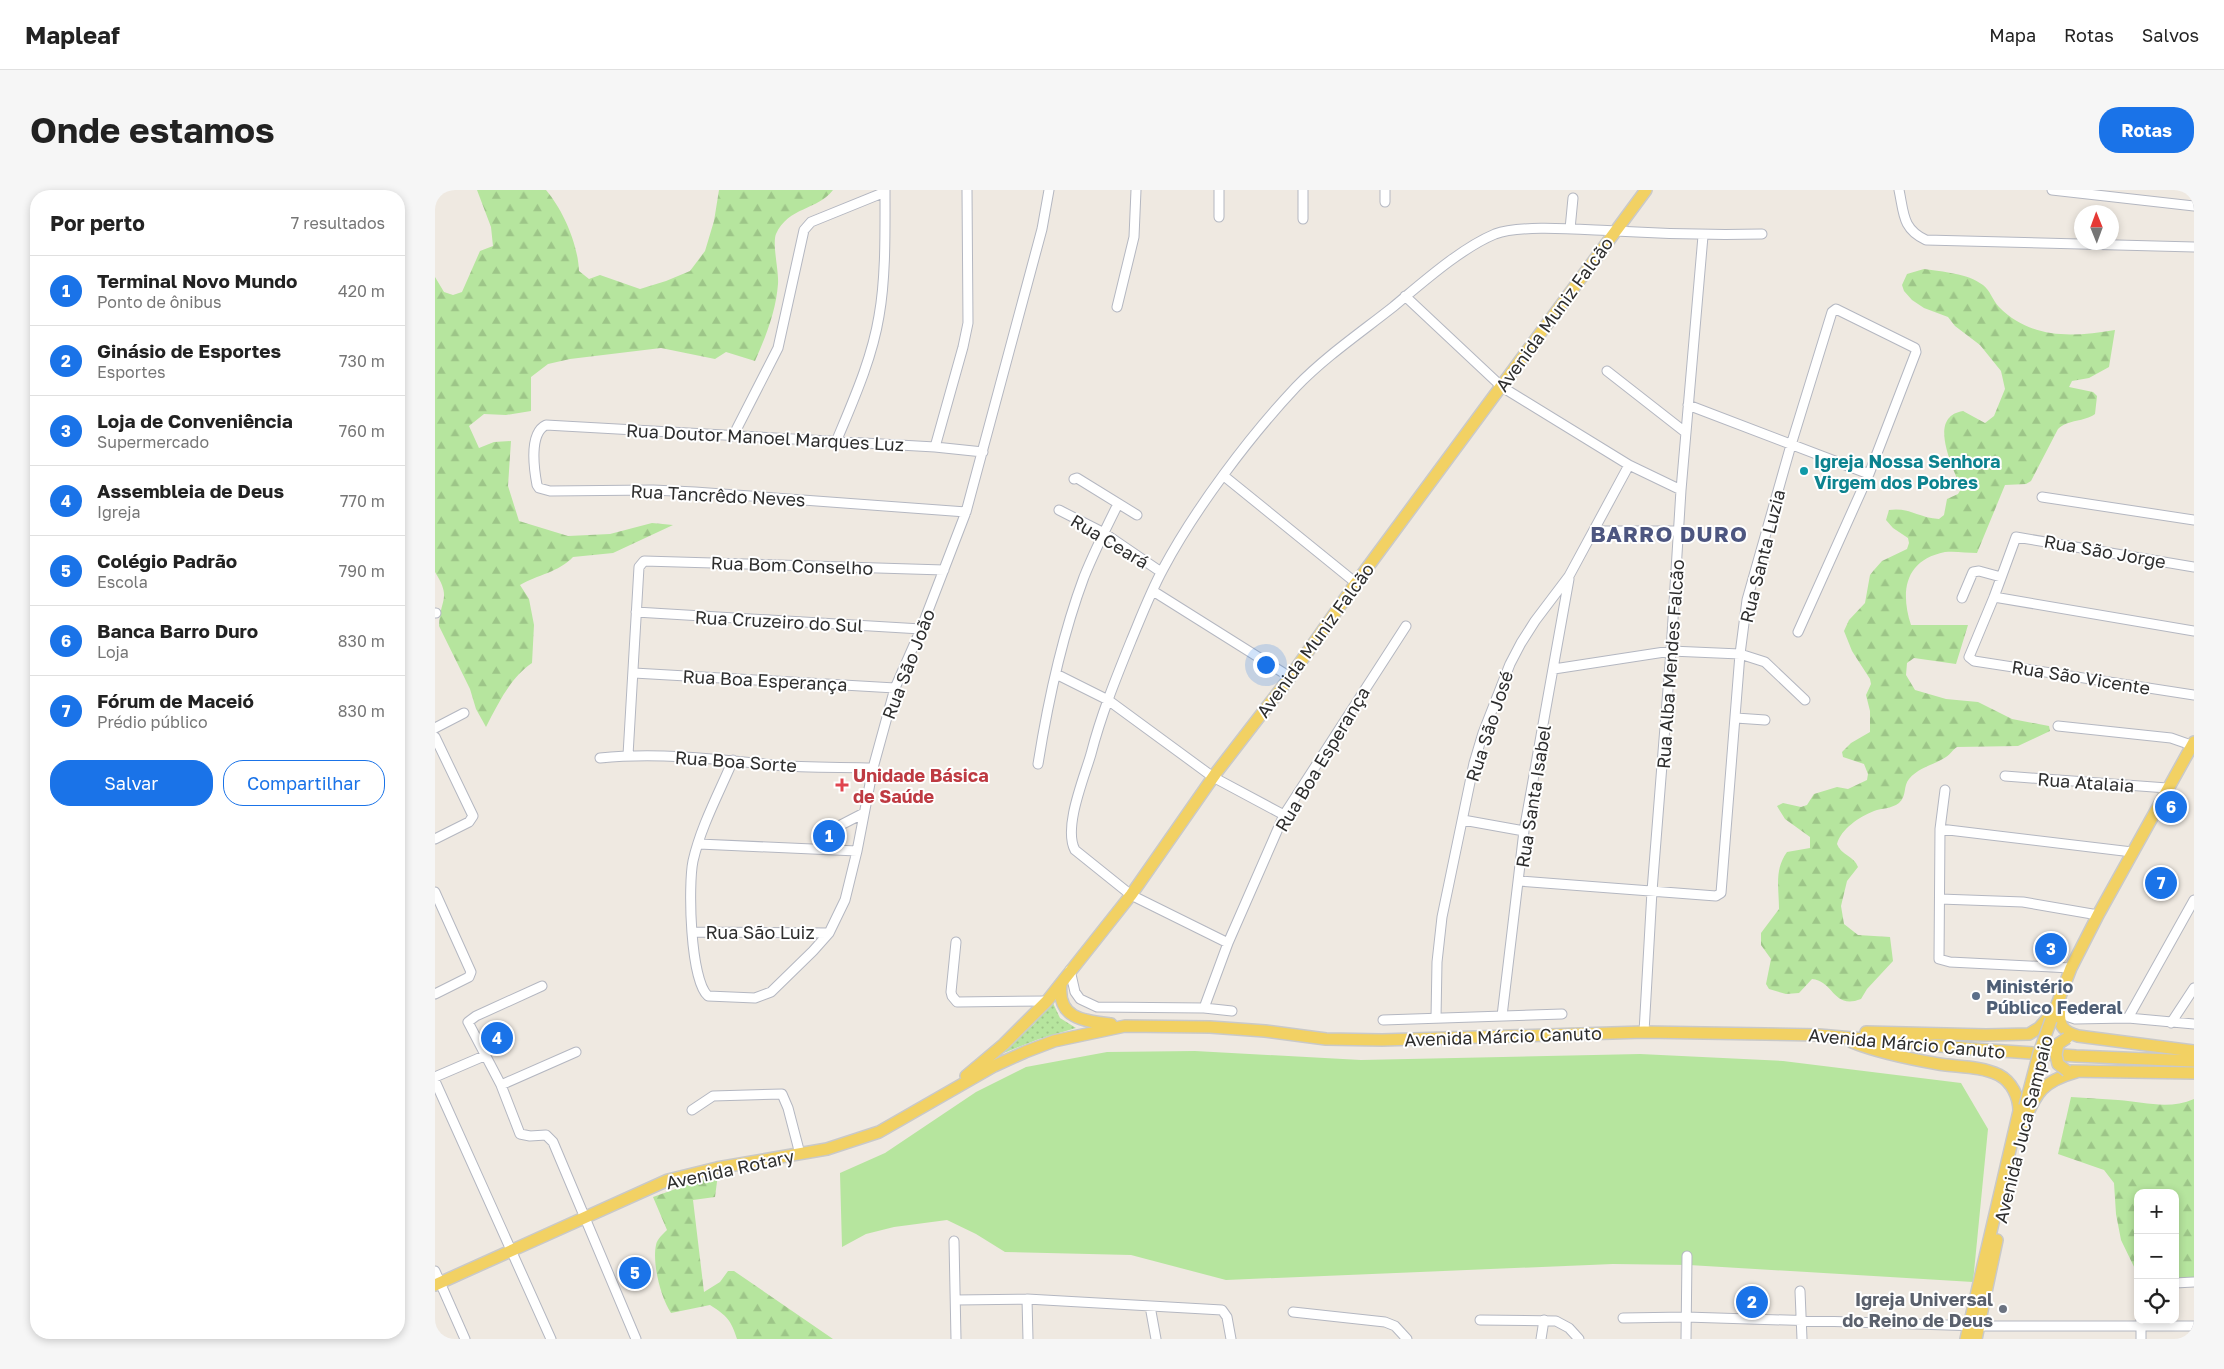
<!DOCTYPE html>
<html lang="pt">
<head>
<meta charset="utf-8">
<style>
  :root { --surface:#fff; --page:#f6f6f6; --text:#222; --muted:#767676; --line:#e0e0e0; --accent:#1a73e8 }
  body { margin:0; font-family:"Golos Text",sans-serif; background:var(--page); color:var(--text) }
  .controls { position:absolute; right:15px; bottom:15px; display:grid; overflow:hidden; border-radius:10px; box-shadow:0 2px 8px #0003 }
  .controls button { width:45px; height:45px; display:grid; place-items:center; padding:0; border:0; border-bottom:1px solid var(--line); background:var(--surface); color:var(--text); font:25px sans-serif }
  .compass { position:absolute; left:1639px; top:15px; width:45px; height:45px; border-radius:50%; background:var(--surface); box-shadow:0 2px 8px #0003; rotate:359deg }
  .you { position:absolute; left:830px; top:474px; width:18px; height:18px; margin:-12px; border:4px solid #fff; border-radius:50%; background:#1a73e8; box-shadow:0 0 0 8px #1a73e833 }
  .badge { display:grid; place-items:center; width:32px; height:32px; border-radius:50%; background:var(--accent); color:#fff; font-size:16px; font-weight:700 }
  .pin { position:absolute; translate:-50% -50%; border:2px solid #fff; box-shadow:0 1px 5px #0006 }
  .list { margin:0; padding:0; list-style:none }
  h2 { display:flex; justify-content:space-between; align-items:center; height:65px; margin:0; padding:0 20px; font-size:21px }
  h2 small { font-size:16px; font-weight:400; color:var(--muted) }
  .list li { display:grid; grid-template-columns:32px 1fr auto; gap:15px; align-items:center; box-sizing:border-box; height:70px; padding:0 20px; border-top:1px solid var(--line) }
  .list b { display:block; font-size:19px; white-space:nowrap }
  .list p { margin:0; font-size:16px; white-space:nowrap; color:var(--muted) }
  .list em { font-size:16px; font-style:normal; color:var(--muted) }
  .actions { display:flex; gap:10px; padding:15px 20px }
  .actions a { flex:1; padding:11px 0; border:1px solid var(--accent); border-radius:20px; text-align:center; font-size:18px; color:var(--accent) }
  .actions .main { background:var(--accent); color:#fff }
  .icon { flex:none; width:28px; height:28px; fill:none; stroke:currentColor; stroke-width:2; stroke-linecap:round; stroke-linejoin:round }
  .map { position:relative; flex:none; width:1759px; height:1149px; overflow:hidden; border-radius:20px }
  header { display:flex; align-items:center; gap:30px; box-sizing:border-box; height:70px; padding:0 25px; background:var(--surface); border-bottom:1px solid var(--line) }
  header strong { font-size:24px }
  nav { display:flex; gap:28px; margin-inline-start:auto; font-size:18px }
  .intro { display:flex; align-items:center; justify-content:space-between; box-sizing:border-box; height:120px; padding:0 30px }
  h1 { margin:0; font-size:35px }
  .button { padding:12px 22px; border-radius:20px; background:var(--accent); color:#fff; font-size:18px; font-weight:700 }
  main { display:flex; gap:30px; padding:0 30px }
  aside { flex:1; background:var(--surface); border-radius:20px; box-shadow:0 2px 8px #0003 }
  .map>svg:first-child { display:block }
  .grass { fill:#b6e59e }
  .forest { fill:url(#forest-firs) }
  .park { fill:url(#park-dots) }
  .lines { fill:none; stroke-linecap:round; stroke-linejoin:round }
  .minor-casing { stroke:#b4b7c1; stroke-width:11 }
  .major-casing { stroke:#c9c9c9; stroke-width:14 }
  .minor { stroke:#fff; stroke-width:9 }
  .major { stroke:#f2d163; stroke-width:11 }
  .major-bridge-casing { stroke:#c9c9c9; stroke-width:14; stroke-linecap:butt }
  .major-bridge { stroke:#f2d163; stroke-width:11 }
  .culture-dot { fill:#0f9aa8; stroke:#fff; stroke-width:2 }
  .health-dot { fill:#e0444e; stroke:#fff; stroke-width:2 }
  .service-dot { fill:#5c6f8a; stroke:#fff; stroke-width:2 }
  .worship-dot { fill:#6b7280; stroke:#fff; stroke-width:2 }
  .labels { text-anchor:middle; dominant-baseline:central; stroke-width:4; stroke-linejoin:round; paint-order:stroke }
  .street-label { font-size:18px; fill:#2e2e2e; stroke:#fff }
  .culture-label { font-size:18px; font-weight:bold; fill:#0d838f; stroke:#fff; text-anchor:start }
  .health-label { font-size:18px; font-weight:bold; fill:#be3a42; stroke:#fff; text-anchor:start }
  .service-label { font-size:18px; font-weight:bold; fill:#4e5e75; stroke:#fff; text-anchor:start }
  .worship-label { font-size:18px; font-weight:bold; fill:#5b616d; stroke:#fff; text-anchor:end }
  .district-label { font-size:22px; font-weight:bold; letter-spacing:1px; fill:#4d5680; stroke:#fff }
</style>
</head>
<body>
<header>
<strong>Mapleaf</strong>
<nav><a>Mapa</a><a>Rotas</a><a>Salvos</a></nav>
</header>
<div class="intro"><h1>Onde estamos</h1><a class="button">Rotas</a></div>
<main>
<aside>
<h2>Por perto<small>7 resultados</small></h2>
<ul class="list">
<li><span class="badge">1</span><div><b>Terminal Novo Mundo</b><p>Ponto de ônibus</p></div><em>420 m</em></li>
<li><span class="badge">2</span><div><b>Ginásio de Esportes</b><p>Esportes</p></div><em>730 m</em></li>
<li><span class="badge">3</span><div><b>Loja de Conveniência</b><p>Supermercado</p></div><em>760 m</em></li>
<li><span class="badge">4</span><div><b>Assembleia de Deus</b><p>Igreja</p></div><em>770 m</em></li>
<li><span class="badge">5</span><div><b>Colégio Padrão</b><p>Escola</p></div><em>790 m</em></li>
<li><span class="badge">6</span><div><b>Banca Barro Duro</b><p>Loja</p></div><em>830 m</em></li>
<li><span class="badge">7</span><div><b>Fórum de Maceió</b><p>Prédio público</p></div><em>830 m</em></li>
</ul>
<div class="actions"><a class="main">Salvar</a><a>Compartilhar</a></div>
</aside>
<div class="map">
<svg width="1759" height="1149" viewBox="0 0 1759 1149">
  <defs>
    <pattern id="forest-firs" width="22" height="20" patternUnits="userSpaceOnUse" patternTransform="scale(1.25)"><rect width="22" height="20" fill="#b6e59e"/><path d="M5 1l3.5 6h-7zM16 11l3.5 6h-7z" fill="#9dc588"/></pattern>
    <pattern id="park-dots" width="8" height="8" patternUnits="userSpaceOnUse" patternTransform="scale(1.25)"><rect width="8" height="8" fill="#b6e59e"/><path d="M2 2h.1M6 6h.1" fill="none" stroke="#9dc588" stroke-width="1.8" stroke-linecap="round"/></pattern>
  </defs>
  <rect width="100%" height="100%" fill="#efe9e1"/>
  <path class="grass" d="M760,861L926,870L1205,864L1348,871L1526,893L1553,939L1538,1092L1254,1075L1178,1074L791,1090L696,1065L570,1062L541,1044L512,1030L459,1037L431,1044L407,1057L405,983L450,963L541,902L591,877L672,862Z"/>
  <path class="forest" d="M42,0H111C128,20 143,54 144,81L154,89L165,85L205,99L231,91L255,81L270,61L279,31L284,0H398C383,20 353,17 341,44C337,54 344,81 343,94C341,121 331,146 320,171L291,162L280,169L226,158L135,169L113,174L96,187V221L71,225L49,224L34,236L44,258L59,252L76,251L73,296L84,331L133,346L175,344L217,333L238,335L178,363L138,367C124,382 102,385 85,395L94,409L99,435L97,473C75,488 63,514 51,537L41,519L35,499L4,436C5,408 17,409 0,382V87L9,102L18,105L27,102L45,61L58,56L56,37Z
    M1489,79C1508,82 1532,83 1548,95C1555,100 1558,111 1564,117C1597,150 1638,147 1680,140L1674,177L1654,188L1637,191L1634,197L1658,202L1662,206L1660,224C1649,232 1634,229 1623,239L1596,291L1591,294L1570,295L1542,363C1532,363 1521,361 1510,362C1470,370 1465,401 1476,435H1533L1521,474L1479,468L1472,473L1471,485L1480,500L1511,509L1543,512L1577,529L1614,536L1615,541L1583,556L1522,557C1517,560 1516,564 1511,567C1499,575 1484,577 1474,589C1468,596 1472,606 1464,613C1456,619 1447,618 1439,621C1424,627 1406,639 1402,654C1406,665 1419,666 1423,677L1412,691L1406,716L1409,734L1423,745L1455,747L1458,771L1432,799L1426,809C1398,820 1399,791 1377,789L1364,803L1351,804L1334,799L1331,794L1336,769L1326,755V743L1344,719C1344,698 1339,680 1352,662L1375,658V647L1350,629L1342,616L1348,613L1366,617L1372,615L1379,604L1402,597L1413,599L1432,590L1433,584L1429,574L1408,567L1407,562L1416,553L1435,542V521L1431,505L1436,494L1435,489L1417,461L1409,441L1414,430L1430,413L1435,385L1439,380L1447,371L1472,359L1474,353L1473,348L1458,338L1451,330L1454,320C1474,317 1484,328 1504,329L1509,325L1512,309L1523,304L1526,299C1519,278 1491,227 1528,221L1550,233L1559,226L1570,199L1566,181L1545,155L1520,136L1513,127L1489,118L1477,110L1469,101L1467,95L1472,84Z
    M1636,907C1652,908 1667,909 1683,910C1709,912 1734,920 1759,909V1092L1740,1091V1003H1703V1085L1686,1050L1681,1024L1679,993L1669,980L1623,964Z
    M283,984L280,1007L258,1010L269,1102L285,1092L293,1081H299L398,1149H302C296,1130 292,1126 275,1115L236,1123C226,1108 217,1074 221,1055C222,1049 228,1044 232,1040L218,1007Z"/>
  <path class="park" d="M617,811L625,828L641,838L604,849L566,864L599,834Z"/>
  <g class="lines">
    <g class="minor-casing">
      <path id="minor" d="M784,0V27
        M868,0V29
        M950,0V12
        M1464,0C1469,23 1467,39 1491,50L1759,57
        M1617,0L1759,16
        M1135,39L1138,8
        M970,106L1067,197L1194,275L1246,300
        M682,117L699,47L701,0
        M1172,181L1250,242
        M1253,215L1434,284
        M298,246L343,158L369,40L376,32L450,2
        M401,252C418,211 437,169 444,126C451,87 450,39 450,0
        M500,257L528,157L533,133L532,0
        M789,286L921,393
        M639,289L642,288L702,325
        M1607,307L1759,330
        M624,320L669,343L726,382
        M531,322L260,302L218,300L115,301L104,298L102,295C99,279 94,243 111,235L500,257L548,262
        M1161,341H1244
        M1759,377L1581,347L1559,407L1534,467L1539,471L1759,505
        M718,401L855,487
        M1559,407L1759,441
        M1527,408L1538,382L1544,381L1566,387
        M201,422L486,439
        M0,423H1
        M1119,479L1236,461L1305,464L1330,472L1370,510
        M199,483L460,498
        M621,484L673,510L778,587L849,625
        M1301,528L1330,530
        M1623,536L1736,548L1759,556
        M0,538L29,523
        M0,547L38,626L34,632L0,649
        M193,565L204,377L209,371L509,380
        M165,568C223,562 281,569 338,575C371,578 405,577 438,578
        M298,570C284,603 266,636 258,671C253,695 255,790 273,806L320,808L336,802L378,761L394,743L410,710L422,661L438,578L460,498L486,439L531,322L607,39L614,0
        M603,574C613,511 627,446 649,387C659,362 671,338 683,314
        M1570,586L1732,598
        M1510,600L1505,639L1504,769L1515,772L1636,778
        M1028,630L1089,641
        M1505,639L1697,662
        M264,654L422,661
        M396,660L400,638L429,623
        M1084,691L1281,706L1286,703L1305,464L1312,410L1356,255L1397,122L1401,119L1480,158L1481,162L1434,284L1363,442
        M0,702L36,782L34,787L0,804
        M1505,709L1588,712L1663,725
        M257,742L394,743
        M521,752L516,802L517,806L522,812L612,811
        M793,753L696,705L640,660C628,638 649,588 656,564C666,525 681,488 696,451C706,427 716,401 728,379C760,319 814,247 861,197C890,167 925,143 958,117C987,93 1026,58 1060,44C1087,34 1150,40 1180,41C1229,44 1278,45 1327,44
        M635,780L640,802L645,809L662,817L769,818L797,821
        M107,796L41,826L33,832L66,895L85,944L95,946L111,945L118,952L201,1149
        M1625,816L1634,827L1640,829L1693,828L1759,834
        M769,818L793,753L849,625L971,436
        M1067,826L1089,641L1134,389
        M1001,828L1002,772L1007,727L1039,573L1048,543L1075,474L1086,453L1100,431L1134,386L1194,275
        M1693,828L1759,710
        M948,830L1127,824
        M1736,833L1759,798
        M1209,842L1217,701L1236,461L1246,300L1268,46
        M0,887L49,866
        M0,891L116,1149
        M66,895L141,862
        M257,920L278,906L347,904L353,918L365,964
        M519,1051L521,1149
        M0,1081L30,1149
        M1740,1093L1759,1092
        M1365,1101L1367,1149
        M592,1109L593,1149
        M521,1110L592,1109L787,1120L792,1127L796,1149
        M715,1116L721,1149
        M858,1122L950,1132L960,1136L972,1149
        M1188,1128L1251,1127L1544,1136H1759
        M1045,1130L1121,1131L1134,1138L1144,1149
        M1106,1149L1109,1130
        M1251,1149L1252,1066
        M1706,1149V1130"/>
    </g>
    <g class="major-casing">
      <path id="major" d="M626,794C622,829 649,831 676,834
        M1625,816C1623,834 1626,841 1643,846L1759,861
        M1616,830L1636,778L1663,725L1759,552
        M1431,842L1551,845L1594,844L1604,838L1618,822
        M1417,852C1444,863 1475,869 1504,874C1523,877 1546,876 1564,885C1577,892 1584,907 1584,921L1531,1149
        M1632,881L1759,883
        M531,886L569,854L612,811L696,705L781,583L855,487L921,393L1211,0
        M1585,940C1601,906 1602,893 1641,882
        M0,1095L233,990L282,978L392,959L444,942L559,876L590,862L619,851L690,836L775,837L830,841L891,849L947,850L1209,842L1384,845L1539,859L1641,866L1759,871
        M1541,1149L1562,1050"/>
    </g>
    <use href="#minor" class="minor"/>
    <use href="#major" class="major"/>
    <g class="major-bridge-casing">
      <path id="major-bridge" d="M1632,881L1623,874L1621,865L1623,854L1632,848
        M1590,916L1604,863L1616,830"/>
    </g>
    <use href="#major-bridge" class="major-bridge"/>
  </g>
  <circle class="culture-dot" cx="1369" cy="281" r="5"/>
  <path class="health-dot" d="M404.5 587.5h5v5h5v5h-5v5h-5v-5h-5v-5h5z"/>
  <circle class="service-dot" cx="1541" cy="806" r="5"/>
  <circle class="worship-dot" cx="1568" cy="1119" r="5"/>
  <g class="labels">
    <g class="street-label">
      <text transform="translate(1119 124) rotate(-54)">Avenida Muniz Falcão</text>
      <text transform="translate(330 247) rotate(3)">Rua Doutor Manoel Marques Luz</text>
      <text transform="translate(283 305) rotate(3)">Rua Tancrêdo Neves</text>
      <text transform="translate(675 351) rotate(31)">Rua Ceará</text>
      <text transform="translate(1670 361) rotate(10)">Rua São Jorge</text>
      <text transform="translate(1327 366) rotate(-76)">Rua Santa Luzia</text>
      <text transform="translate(357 375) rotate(2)">Rua Bom Conselho</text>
      <text transform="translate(344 431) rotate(3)">Rua Cruzeiro do Sul</text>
      <text transform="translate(880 450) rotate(-54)">Avenida Muniz Falcão</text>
      <text transform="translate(473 474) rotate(-69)">Rua São João</text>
      <text transform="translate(1235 474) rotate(-86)">Rua Alba Mendes Falcão</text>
      <text transform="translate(1646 487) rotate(9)">Rua São Vicente</text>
      <text transform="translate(330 490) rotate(3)">Rua Boa Esperança</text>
      <text transform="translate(1054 536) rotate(-72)">Rua São José</text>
      <text transform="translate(887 569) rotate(-59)">Rua Boa Esperança</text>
      <text transform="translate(301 571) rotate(4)">Rua Boa Sorte</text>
      <text transform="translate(1651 592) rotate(4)">Rua Atalaia</text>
      <text transform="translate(1098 606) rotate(-81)">Rua Santa Isabel</text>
      <text x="325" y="742">Rua São Luiz</text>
      <text transform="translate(1068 846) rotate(-2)">Avenida Márcio Canuto</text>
      <text transform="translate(1472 853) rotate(5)">Avenida Márcio Canuto</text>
      <text transform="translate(1588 939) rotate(-76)">Avenida Juca Sampaio</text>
      <text transform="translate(295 979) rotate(-12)">Avenida Rotary</text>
    </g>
    <g class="culture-label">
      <text x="1379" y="271">Igreja Nossa Senhora<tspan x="1379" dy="21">Virgem dos Pobres</tspan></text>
    </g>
    <g class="health-label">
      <text x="418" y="585">Unidade Básica<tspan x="418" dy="21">de Saúde</tspan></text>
    </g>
    <g class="service-label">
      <text x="1551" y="796">Ministério<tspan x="1551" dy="21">Público Federal</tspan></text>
    </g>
    <g class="worship-label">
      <text x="1558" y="1109">Igreja Universal<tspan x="1558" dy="21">do Reino de Deus</tspan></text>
    </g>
    <g class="district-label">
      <text x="1234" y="343">BARRO DURO</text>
    </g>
  </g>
</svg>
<div class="controls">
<button>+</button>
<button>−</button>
<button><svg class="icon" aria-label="locate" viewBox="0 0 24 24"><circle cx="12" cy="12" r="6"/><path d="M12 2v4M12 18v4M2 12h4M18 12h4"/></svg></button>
</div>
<svg class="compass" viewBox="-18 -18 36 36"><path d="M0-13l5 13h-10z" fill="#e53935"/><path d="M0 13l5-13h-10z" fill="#767676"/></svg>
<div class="you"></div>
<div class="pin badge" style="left:394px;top:646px">1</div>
<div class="pin badge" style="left:1317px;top:1112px">2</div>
<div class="pin badge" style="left:1616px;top:759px">3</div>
<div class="pin badge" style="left:62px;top:848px">4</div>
<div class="pin badge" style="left:200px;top:1083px">5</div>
<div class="pin badge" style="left:1736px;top:617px">6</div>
<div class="pin badge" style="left:1726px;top:693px">7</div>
</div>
</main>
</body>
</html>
